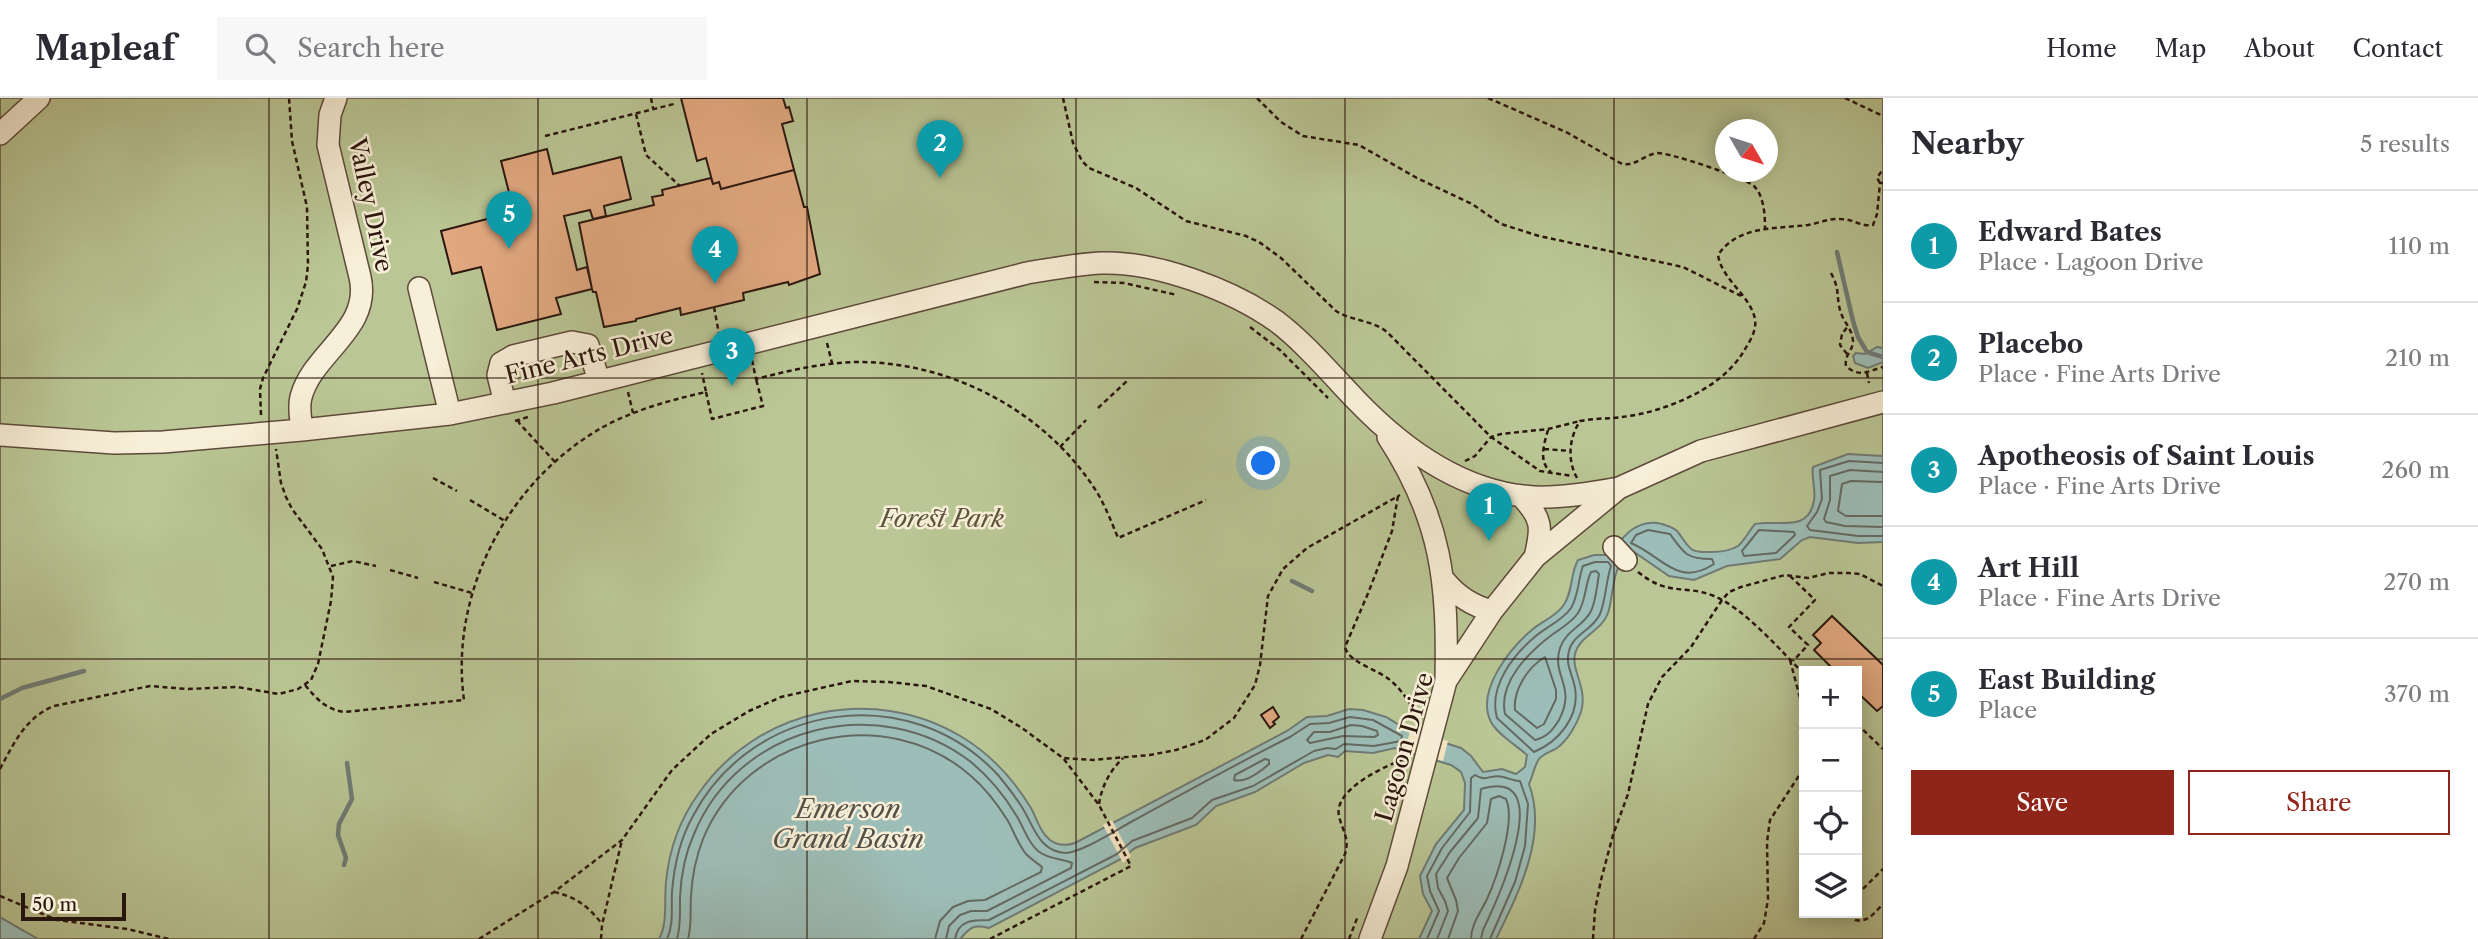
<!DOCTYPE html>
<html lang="en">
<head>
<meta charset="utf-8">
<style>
  :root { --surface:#fff; --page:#f7f7f7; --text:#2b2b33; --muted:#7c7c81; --line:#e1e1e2; --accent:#8f2418 }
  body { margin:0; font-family:"Libre Caslon Text",serif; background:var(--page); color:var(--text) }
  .controls { position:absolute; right:21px; bottom:21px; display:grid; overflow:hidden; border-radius:0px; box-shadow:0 4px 18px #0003 }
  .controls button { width:63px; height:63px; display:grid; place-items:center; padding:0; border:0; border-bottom:2px solid var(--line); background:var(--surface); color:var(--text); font:35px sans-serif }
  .compass { position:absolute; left:1715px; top:21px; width:63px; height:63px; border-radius:50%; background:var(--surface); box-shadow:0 4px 18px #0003; rotate:129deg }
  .scale { position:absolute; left:21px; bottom:18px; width:105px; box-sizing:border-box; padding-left:7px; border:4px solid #2b160d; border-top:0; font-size:19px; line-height:24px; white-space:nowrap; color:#2b160d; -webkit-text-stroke:5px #f8efd8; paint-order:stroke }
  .you { position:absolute; left:1264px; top:366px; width:24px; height:24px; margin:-18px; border:5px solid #fff; border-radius:50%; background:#1a73e8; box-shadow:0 0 0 10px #1a73e833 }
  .badge { display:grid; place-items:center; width:46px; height:46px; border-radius:50%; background:var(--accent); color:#fff; font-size:23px; font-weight:700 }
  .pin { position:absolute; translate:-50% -58px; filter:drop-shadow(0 2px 4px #0008) }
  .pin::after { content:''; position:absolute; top:37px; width:24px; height:21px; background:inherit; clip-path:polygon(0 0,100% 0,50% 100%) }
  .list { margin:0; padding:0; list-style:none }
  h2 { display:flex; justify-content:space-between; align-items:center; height:91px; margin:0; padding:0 28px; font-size:30px }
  h2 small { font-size:23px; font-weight:400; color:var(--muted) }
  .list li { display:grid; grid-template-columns:46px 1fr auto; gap:21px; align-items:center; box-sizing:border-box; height:112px; padding:0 28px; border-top:2px solid var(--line) }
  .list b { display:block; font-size:26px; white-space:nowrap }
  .list p { margin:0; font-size:23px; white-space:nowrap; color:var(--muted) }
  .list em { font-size:23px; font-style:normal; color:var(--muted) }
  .actions { display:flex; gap:14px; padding:21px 28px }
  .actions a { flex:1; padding:16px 0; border:2px solid var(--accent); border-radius:0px; text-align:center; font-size:24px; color:var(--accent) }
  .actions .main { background:var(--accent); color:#fff }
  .icon { flex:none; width:38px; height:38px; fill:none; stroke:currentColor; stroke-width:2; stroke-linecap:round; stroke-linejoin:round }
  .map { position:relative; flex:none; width:1883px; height:841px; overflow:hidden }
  header { display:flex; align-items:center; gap:42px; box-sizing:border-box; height:98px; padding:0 35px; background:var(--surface); border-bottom:2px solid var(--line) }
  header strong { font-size:33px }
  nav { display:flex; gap:38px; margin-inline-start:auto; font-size:24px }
  .search { width:490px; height:63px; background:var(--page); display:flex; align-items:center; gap:18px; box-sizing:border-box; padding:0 24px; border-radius:0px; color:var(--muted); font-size:26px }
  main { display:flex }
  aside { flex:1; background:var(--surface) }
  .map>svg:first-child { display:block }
  .green { fill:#bac695; stroke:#726e51; stroke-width:2; fill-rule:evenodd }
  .water { fill:#9dbeb8; stroke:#6f7b74; stroke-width:2 }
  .pier { fill:#f5e6c3 }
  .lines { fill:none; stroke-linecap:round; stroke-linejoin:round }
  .shore { stroke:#646a62; stroke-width:2 }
  .stream { stroke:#6f7b74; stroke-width:4.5 }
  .building { fill:#e2a981; stroke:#2b160d; stroke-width:2 }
  .minor-casing { stroke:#5e4a3a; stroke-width:24 }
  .path { stroke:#2b160d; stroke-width:2.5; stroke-dasharray:5 3.5; stroke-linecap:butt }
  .minor { stroke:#f8efd8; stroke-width:21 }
  .grid { fill:none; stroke:#2b160d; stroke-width:2; stroke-opacity:0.55 }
  .labels { text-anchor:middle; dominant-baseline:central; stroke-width:5; stroke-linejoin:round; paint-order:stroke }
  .street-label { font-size:24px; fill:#2b160d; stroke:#f8efd8 }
  .park-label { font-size:24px; font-style:italic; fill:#5d543d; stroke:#f8efd8 }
  .water-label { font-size:26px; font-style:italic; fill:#535149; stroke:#f8efd8 }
</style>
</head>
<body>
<header>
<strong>Mapleaf</strong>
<div class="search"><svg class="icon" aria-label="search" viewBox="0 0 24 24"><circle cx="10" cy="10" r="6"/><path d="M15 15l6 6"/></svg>Search here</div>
<nav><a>Home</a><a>Map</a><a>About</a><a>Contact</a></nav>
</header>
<main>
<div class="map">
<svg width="1883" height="841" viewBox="0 0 1883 841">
  <rect width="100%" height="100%" fill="#f5e6c3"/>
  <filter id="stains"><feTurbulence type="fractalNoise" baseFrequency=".00286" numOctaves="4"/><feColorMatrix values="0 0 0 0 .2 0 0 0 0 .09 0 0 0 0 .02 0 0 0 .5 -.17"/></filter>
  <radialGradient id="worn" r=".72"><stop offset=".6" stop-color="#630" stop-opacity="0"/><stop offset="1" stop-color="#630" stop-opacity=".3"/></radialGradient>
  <path class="green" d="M0,0H1883V841H0ZM1726,32H1768V74H1726ZM1804,573H1857V815H1804Z"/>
  <path class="water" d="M1877,249L1883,250V264L1868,270L1855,265L1853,258L1856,255L1865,256Z
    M1848,356L1883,358V444L1858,445L1810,439L1802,442L1780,461L1727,468L1694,482L1669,478L1634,454C1610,465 1615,493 1608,515C1602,533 1579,538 1575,556C1571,573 1588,590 1581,614C1577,626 1568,642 1557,650C1551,654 1544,655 1539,661C1534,668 1533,678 1529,686C1548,737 1519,794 1496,841H1419L1432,813L1423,796L1420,778L1436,746L1464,712L1465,685L1461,674L1451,667L1395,650L1373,655L1345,653L1338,659L1328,657L1304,665L1255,694L1216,708L1196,727L1135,750L1121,761L989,830C972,826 970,830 960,841H659C668,825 664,802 666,784C669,752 680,721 699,695C757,611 873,585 962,639C990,656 1014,682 1031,710C1037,721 1040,734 1050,742C1058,748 1066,748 1075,745L1287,633L1307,619L1327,618L1349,611L1363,612L1386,619L1411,634L1461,650L1471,658L1483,674L1502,671L1516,676L1525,669L1527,657C1516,647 1498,637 1491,624C1475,593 1511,549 1533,531C1543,523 1556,518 1563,508C1573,495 1570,476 1578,462L1594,457H1608C1622,440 1637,419 1662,426C1667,428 1673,429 1677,433C1690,449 1687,455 1711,454C1720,454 1730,453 1738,448C1745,442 1749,433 1755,426C1777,421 1809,436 1814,402C1816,391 1811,379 1813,369Z
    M0,819L38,841H0Z"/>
  <path class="pier" d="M1410,633L1448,643L1443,663L1405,653Z
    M1112,722L1131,758L1123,765L1103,727Z"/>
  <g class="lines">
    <path class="shore" d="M1883,365L1849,363L1820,372L1822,401L1817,414L1807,428L1810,432L1858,438H1883
      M1883,374L1850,372L1830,378V402L1824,421L1826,424L1845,428L1883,429
      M1883,384L1851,383L1842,386L1838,413L1846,418H1883
      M1648,432L1670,436C1684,456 1687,461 1712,461L1714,466C1677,490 1662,458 1631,445L1636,437Z
      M1759,432L1794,434L1795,437L1776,455L1744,458L1742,453Z
      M1595,464H1608L1611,468C1606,483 1606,501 1600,516C1593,532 1573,536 1569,553C1565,567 1573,577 1575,590C1580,619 1558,644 1534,654L1497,620C1488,588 1514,556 1537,537C1548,528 1563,522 1571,510C1579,497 1578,481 1583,468Z
      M1591,474L1596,473L1599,476C1597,487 1596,503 1591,513C1584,528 1566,532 1560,550C1551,578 1577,588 1559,622C1552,633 1547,639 1535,642L1505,616C1498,584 1529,554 1553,536C1562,530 1572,524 1578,515C1586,503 1585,486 1591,474Z
      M1545,559L1556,592V601L1544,626L1537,630L1515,612C1513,592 1528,569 1545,559Z
      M1351,627L1362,628L1377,633L1378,637L1374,639L1343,638L1310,645L1307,642L1314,634H1330Z
      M1265,661L1269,662V666C1260,674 1246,685 1234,682L1235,677Z
      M667,841C674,826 671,810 672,794C674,768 680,741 693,718C753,604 910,582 998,677C1007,688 1016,699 1023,711C1034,729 1039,753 1065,755C1081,755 1116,732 1131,724C1184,695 1236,666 1290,639L1310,626L1329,625L1350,619L1373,622L1402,638L1401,643L1374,648L1344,646L1336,651L1327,650L1314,653L1253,688L1212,702L1192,720L1132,743L1117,756L989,822C973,822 958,822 955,841
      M677,841C681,827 680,813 680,799C681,777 685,756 694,736C739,627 879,593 971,664C989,679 1004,697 1016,717C1024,729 1027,744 1038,753C1049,762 1062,760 1072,765L1071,770L987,813H971L960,817L949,828L946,841
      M688,841C692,827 690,813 691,798C692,779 696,759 703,741C746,636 886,603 971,678C985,690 998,707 1008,723C1014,734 1018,746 1026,756C1031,761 1037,765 1042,769L1041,774L985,802L968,803L953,809L940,823L935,841
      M1427,841L1439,813L1430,793L1427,778L1442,750L1470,714L1471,680L1475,677C1487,685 1491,675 1503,679C1509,680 1513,683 1520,683L1528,706L1525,748L1515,784L1490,841
      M1437,841L1448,813L1445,803L1438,790L1436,776L1450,754L1478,720L1481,691C1560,667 1496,805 1483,832L1481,841
      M1448,841L1458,813L1456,802L1447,780L1459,760L1487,725L1491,701L1499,698L1506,701C1516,723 1497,779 1487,801C1481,814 1471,826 1471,841"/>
    <path class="stream" d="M1837,154L1853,223L1858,239L1867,254L1883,259
      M1292,483L1312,493
      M0,601L22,590L84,573
      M344,767L346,760L338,737L339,726L352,701L347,665"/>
  </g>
  <path class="building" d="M681,0H783L786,10L789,9L793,23L782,26L794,72L721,91L719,84L713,86L706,60L697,63Z
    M547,51L553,76L621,59L631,101L604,108L606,118L593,121L590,112L564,118L577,172L587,169L592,191L556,200L561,216L497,232L481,169L452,176L441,133L514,114L501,63Z
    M794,72L804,109H807L820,176L789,187L788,184L743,195L744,202L681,217L680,210L636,221V223L604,229L596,194H593L592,191L579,125L654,107L652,99L663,97L662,92L711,80L713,86L719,84L721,91Z
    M1832,518L1883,567V608L1877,613L1857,594V573H1835L1814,552L1821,545L1813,537Z
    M1273,609L1279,619L1273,624L1275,626L1270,630L1261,617Z"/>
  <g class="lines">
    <g class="minor-casing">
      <path id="minor" d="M0,36L39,0
        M419,190L450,316
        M505,305L498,277L501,265L513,258L572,244L588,247L599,283
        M302,332C301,322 298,310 301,299C313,254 372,231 360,179L328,47L330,17L336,0
        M0,337L114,345L163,344L302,332L450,316L553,295L1027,175C1052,171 1077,166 1101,165C1156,163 1232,192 1276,223C1302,242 1333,278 1356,302C1403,351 1463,395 1534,399C1562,400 1591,395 1619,390
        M1388,339C1442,422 1448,485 1446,582
        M1521,398C1543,421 1542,430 1535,459
        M1614,449L1626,462
        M1445,483C1458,499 1473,508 1492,513
        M1370,841L1397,768L1446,583L1492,513L1535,459L1619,390L1701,353L1883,304"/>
    </g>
    <path class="path" d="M651,0L653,10
      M1063,0L1073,45L1082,63L1089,70L1136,90L1186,123L1246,138L1259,144L1281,160L1336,213C1352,223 1372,222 1387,234L1491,339L1540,373L1573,378
      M1257,0L1281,24L1303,38L1359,47L1417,80L1472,106L1501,126L1539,138L1683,169L1741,198
      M1488,0L1568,35L1622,66C1636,68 1644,57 1657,55C1668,54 1746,80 1754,88C1764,98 1765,117 1765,130
      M1845,0L1883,18
      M636,16L646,57L680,88
      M545,38L674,6
      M1880,85L1877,80L1883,71
      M1831,175C1840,192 1836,196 1840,212C1843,224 1852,230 1853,243C1853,253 1844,257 1846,268C1858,280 1869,273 1883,269
      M1094,184L1124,185L1177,197
      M714,209L719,236
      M1250,229L1280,252L1328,300
      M827,245L832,265
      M1847,256L1840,247L1842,236L1848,228
      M752,262L756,281C791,272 825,264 861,264C955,265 1049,316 1098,396C1106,410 1112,425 1118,440L1206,402
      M1867,275L1869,285
      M628,294L633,315
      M706,294L712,321L763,308L756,281
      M1098,310L1127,283
      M261,317L260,291L263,280L297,211L306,184L308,167L307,109L292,43L289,0
      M519,322V325L555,364
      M515,323L528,319
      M1548,332C1544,346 1538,364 1551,374
      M1060,349L1086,322
      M1544,351L1571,353
      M1465,363L1475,358L1491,339L1501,336L1548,331L1580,323
      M433,380L457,393
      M1577,380C1567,362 1569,340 1580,323C1594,320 1608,321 1622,319C1664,314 1719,292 1742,256C1748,246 1757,234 1755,221C1750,197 1722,182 1718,157C1738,127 1776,131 1808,127C1819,125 1830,120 1841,121C1853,121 1861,129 1873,127L1877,116L1880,85H1883
      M1398,398L1392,433L1369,493L1345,549C1349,565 1377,571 1390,582C1402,592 1410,605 1418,619
      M470,402L505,423
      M331,468L353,463L376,468
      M390,472L418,480
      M1638,474C1669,499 1684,486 1714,498C1744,510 1781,553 1804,576
      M1790,478L1815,502L1789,529L1808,547L1793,563
      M434,484L472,495
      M1790,562L1804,615
      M305,587C317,601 325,611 344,614L464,602C449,493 510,380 605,328C637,311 671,302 706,294L702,275
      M1857,626L1883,651
      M0,671C14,645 25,620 54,608L150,588L187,591L237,589L279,596L298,591L311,582L318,566L331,503L333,479L322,451L292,411L286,399L281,385L276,351
      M1099,706C1102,687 1110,673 1123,660
      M554,794C576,799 588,808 602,826
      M1857,797L1883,771
      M0,798L57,822L127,831L169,841
      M1850,815L1855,822C1868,825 1875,814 1883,806
      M479,841L554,794L622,742L672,672L711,636L749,613L781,599L852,583L889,584L926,588L991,611L1022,630L1063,660L1093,662L1150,657L1176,652L1205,642L1234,620L1255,587L1260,567L1268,498L1283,471L1307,450L1400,397
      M601,841L602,827L622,742
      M990,841L1131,768L1099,707L1063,660
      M1301,841L1345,756C1350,740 1342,732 1339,718C1333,691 1387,667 1407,660
      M1349,841L1358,818
      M1593,841L1595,812L1601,782L1613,737L1628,696L1648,606L1662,579L1691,549L1722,502L1729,494L1741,489L1785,477L1808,480L1829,475H1849L1860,476L1883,488
      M1754,841L1764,825L1768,801L1767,744L1770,722L1804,670"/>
    <use href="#minor" class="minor"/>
  </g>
  <path class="grid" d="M269,0V841M538,0V841M807,0V841M1076,0V841M1345,0V841M1614,0V841M0,280H1883M0,561H1883"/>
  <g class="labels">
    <g class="street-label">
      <text transform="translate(371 107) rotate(78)">Valley Drive</text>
      <text transform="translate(589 257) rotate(-14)">Fine Arts Drive</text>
      <text transform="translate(1404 649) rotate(-74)">Lagoon Drive</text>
    </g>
    <g class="park-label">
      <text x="942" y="420">Forest Park</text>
    </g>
    <g class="water-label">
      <text x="848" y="711">Emerson<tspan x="848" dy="30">Grand Basin</tspan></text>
    </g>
  </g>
  <rect width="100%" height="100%" filter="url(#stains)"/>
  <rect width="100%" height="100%" fill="url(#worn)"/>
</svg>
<div class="controls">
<button>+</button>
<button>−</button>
<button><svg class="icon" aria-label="locate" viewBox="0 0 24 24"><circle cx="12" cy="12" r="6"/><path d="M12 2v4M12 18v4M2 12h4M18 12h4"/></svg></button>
<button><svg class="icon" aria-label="layers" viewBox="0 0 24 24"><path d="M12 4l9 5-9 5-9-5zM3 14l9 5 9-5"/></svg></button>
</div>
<svg class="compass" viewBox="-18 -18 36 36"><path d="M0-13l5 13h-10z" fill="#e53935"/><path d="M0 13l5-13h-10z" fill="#7c7c81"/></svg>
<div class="scale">50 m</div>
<div class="you"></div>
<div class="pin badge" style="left:1489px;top:443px;background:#0f9aa8">1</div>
<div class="pin badge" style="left:940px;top:80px;background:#0f9aa8">2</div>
<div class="pin badge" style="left:732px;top:288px;background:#0f9aa8">3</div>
<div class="pin badge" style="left:715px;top:186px;background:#0f9aa8">4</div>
<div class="pin badge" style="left:509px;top:151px;background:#0f9aa8">5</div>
</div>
<aside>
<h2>Nearby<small>5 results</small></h2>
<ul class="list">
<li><span class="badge" style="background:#0f9aa8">1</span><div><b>Edward Bates</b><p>Place · Lagoon Drive</p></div><em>110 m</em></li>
<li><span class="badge" style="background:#0f9aa8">2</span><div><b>Placebo</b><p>Place · Fine Arts Drive</p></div><em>210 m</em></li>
<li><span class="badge" style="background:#0f9aa8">3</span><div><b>Apotheosis of Saint Louis</b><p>Place · Fine Arts Drive</p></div><em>260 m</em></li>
<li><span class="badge" style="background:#0f9aa8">4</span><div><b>Art Hill</b><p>Place · Fine Arts Drive</p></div><em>270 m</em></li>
<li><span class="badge" style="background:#0f9aa8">5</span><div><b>East Building</b><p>Place</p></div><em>370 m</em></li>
</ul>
<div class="actions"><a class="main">Save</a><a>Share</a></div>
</aside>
</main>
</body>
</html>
